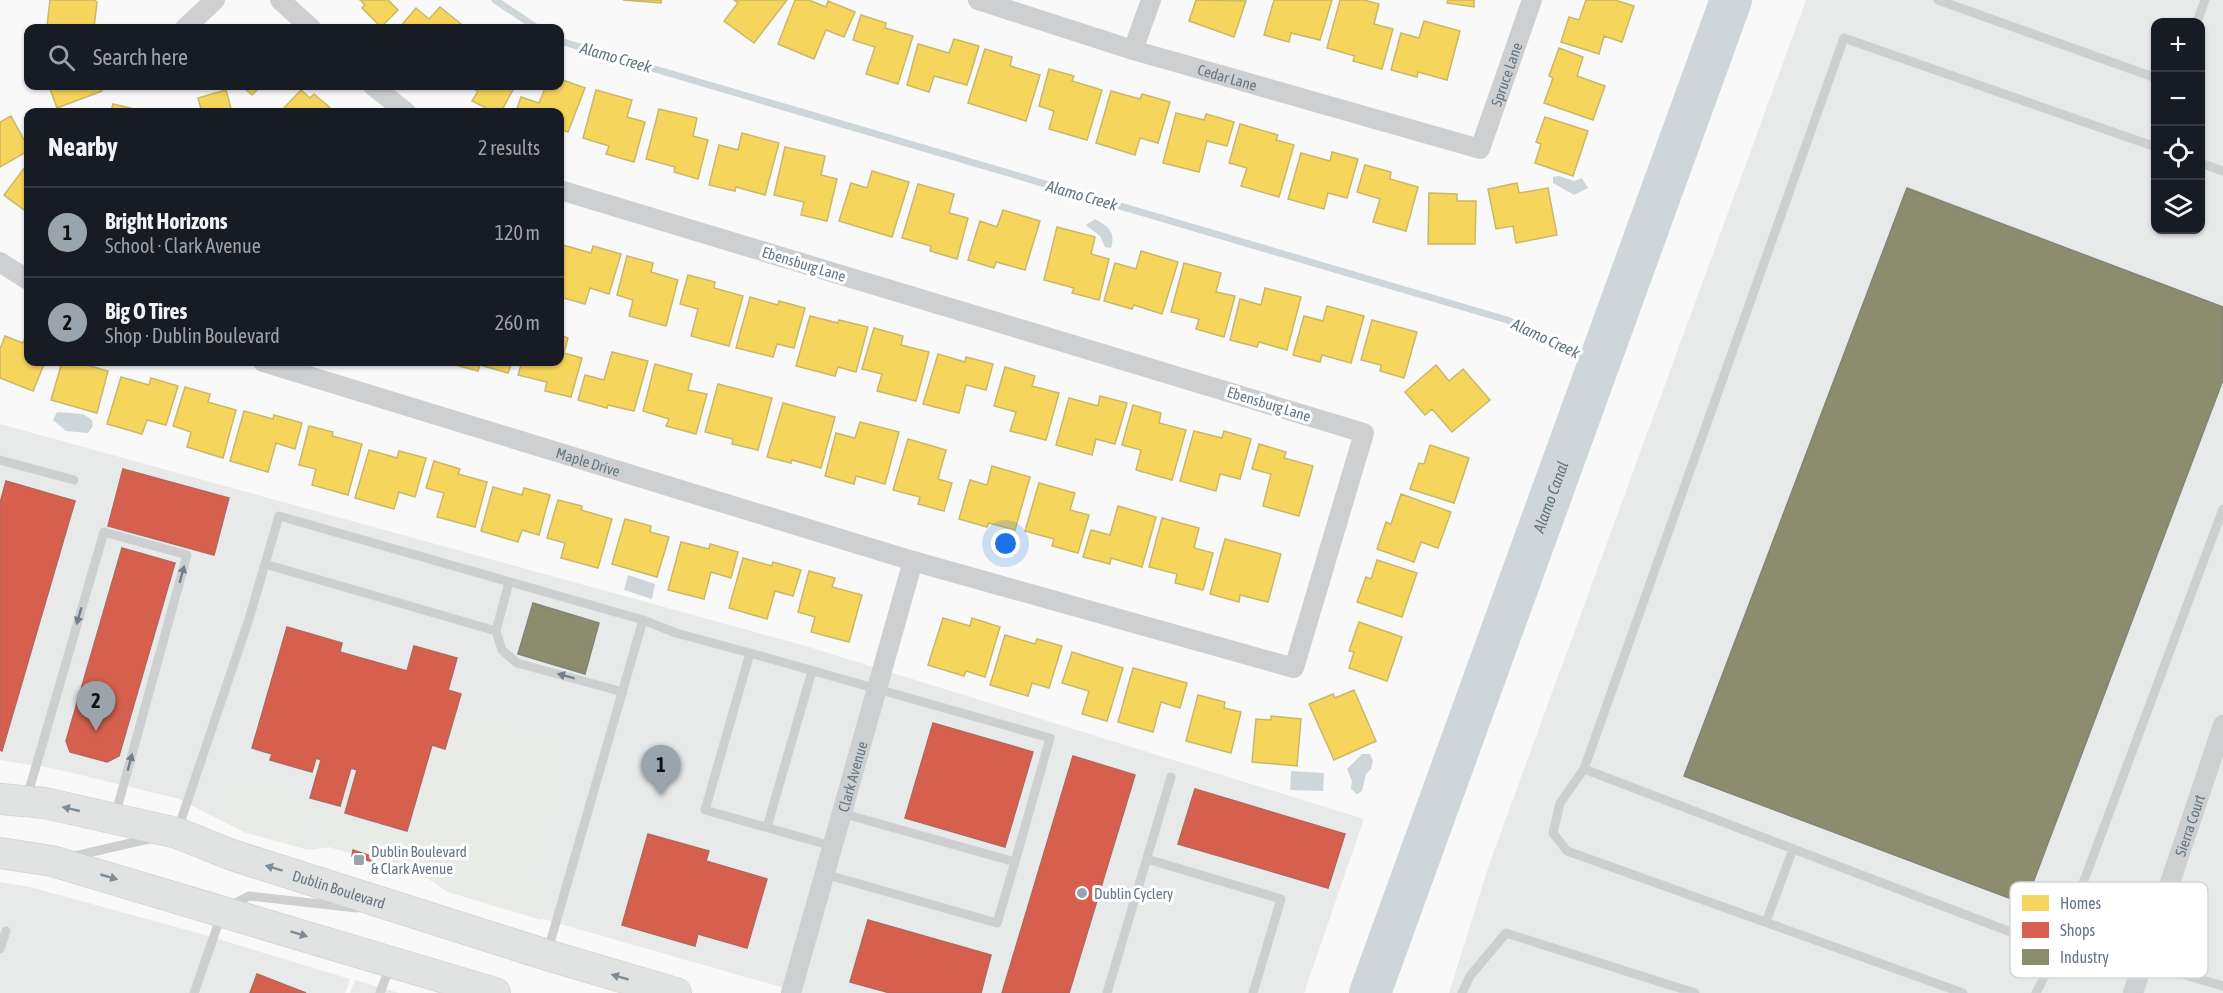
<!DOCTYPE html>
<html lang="en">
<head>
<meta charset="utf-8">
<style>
  :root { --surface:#171b24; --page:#242831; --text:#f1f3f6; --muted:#9ea1a6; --line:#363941; --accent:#99a4ac }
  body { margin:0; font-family:"Asap Condensed",sans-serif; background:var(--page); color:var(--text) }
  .controls { position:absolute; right:18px; top:18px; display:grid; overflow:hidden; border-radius:12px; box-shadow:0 2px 4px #0004 }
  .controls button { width:54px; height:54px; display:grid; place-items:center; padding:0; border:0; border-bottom:2px solid var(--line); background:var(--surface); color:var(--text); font:30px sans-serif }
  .you { position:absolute; left:1006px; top:544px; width:21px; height:21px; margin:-15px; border:4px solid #fff; border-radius:50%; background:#1a73e8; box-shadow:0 0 0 9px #1a73e833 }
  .badge { display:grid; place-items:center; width:39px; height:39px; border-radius:50%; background:var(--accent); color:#111; font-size:20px; font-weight:700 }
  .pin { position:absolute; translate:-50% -50px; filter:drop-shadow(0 2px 3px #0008) }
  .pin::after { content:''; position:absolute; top:32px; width:21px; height:18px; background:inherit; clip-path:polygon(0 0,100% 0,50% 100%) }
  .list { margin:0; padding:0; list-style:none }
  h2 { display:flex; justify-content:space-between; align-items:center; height:78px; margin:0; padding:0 24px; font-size:26px }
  h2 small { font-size:20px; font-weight:400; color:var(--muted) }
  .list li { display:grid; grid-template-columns:39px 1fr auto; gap:18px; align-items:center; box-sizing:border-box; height:90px; padding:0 24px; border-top:2px solid var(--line) }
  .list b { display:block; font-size:22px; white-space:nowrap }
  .list p { margin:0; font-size:20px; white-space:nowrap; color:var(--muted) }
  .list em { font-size:20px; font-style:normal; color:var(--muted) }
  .icon { flex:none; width:33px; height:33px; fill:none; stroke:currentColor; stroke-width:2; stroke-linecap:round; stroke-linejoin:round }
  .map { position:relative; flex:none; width:2223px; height:993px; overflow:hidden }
  .search { position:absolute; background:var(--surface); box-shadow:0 2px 4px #0004; left:24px; top:24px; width:540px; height:66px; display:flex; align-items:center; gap:15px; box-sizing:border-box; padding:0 21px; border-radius:12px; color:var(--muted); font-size:22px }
  .panel { position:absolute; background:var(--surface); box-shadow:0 2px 4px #0004; left:24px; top:108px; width:540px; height:258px; border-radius:12px }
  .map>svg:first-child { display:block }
  .built { fill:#e8e9e9; fill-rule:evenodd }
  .green { fill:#e8ebe6 }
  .water { fill:#ced6d9 }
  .homes { fill:#f6d55c; stroke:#cab868; stroke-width:1.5 }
  .shops { fill:#d6604d; stroke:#b4675d; stroke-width:1.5 }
  .industry { fill:#8c8c6e; stroke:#808574; stroke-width:1.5 }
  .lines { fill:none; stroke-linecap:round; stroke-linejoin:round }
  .stream { stroke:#ced6d9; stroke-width:7 }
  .river { stroke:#ced6d9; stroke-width:42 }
  .primary-casing { stroke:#d5d6d7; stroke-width:32 }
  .service { stroke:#cecfd0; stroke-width:9 }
  .minor { stroke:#cecfd0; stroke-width:20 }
  .primary { stroke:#e1e2e2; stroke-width:30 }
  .oneway { fill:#707f8b }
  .oneway2 { fill:#7e8c96 }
  .poi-dot { fill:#99a4ac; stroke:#fff; stroke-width:2 }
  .labels { text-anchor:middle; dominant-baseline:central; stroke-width:6; stroke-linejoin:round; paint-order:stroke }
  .street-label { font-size:15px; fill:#657683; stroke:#fff }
  .poi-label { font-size:15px; fill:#657683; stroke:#fff; text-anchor:start }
  .water-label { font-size:16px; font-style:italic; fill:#60757c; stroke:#fff }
  .key { fill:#fff; stroke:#d1d6da; stroke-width:1.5 }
  .key-label { font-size:16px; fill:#657683 }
</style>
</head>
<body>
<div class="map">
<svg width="2223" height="993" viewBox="0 0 2223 993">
  <rect width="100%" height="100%" fill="#f9f9f9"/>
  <path class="built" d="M1806,0H2223V993H1449L1490,862ZM2156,22H2200V230H2156Z
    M0,424L809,647L1364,819L1304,993H802L448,892L418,872L329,847L308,850L244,832L179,799L56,769L0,760Z
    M0,882L30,887L198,933L350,979L345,993H0Z
    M355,980L399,993H350Z"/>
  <path class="green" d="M456,711L569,747L531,882L550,888L541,920L448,892L418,872L329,847L318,848L321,839L333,841L335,833L329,831L330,825L324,824L326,815L414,838L407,831L432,745Z
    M232,777L311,801L298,847L244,832L220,819Z"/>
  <path class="water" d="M1559,176L1574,181L1582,178L1588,188L1574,195L1553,183V177Z
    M1095,219C1108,226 1116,232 1111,248L1105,247L1100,236L1086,225Z
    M57,412L83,414L92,420L93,426L88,433L66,431L53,420Z
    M628,575L655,584L652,599L624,590Z
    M1362,754H1370L1373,761L1371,769L1366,774L1362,791L1357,794L1351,789L1352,781L1347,769Z
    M1291,771L1324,773L1323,791L1290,790Z"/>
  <path class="homes" d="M50,0H94L97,2L94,28L47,26Z
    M360,0H388L398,10L381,27L362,8L365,5Z
    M623,0H661V3Z
    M734,0H787L754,43L724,21L738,3Z
    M795,0H809L826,7L828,1L855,12L844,37L826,30L814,59L778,44Z
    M1196,0L1246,1L1234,37L1189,21Z
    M1274,0H1332L1320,40L1291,33L1289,42L1264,35Z
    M1340,0H1364L1379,4L1374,24L1393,29L1382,69L1353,61L1355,56L1327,48Z
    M1448,0H1474V7L1447,3Z
    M1586,0H1615L1634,6L1622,42L1604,36L1599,54L1561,42L1569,17L1579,20Z
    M440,7L466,28H399L416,8L429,19Z
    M861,15L886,23L885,28L913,36L898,84L866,74L875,47L853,40Z
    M1424,21L1460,31L1447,80L1418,72L1417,77L1391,70L1401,33L1419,38Z
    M954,39L979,46L967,85L934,76L929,92L907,85L918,44L949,53Z
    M1559,48L1583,57L1577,76L1605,86L1593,120L1544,103L1553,78L1549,76Z
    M985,49L1012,57L1010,66L1040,75L1026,121L968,103Z
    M1049,69L1074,76L1072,81L1102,90L1087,140L1049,129L1054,111L1039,106Z
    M560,79L585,88L568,132L560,129V112H516L521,97L539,103L546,86H560Z
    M49,86H100L102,91L57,108Z
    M242,86H261L252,95Z
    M468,86H515L501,112H494L472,101L478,91Z
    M226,90L232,112H188L201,109L198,98Z
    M301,90L310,98L314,94L335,112H280Z
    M596,90L632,100L627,117L645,122L634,162L606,154L609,146L583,138Z
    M1111,91L1140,99L1142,94L1170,102L1158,143L1140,138L1135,155L1096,143Z
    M113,104L139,110V112H111Z
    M659,109L697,118L693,136L708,140L698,179L674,172L675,167L646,159Z
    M1176,113L1204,120L1206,114L1234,122L1227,146L1207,141L1199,172L1163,163Z
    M11,116L28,147V151L0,167V122Z
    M1545,117L1588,131L1573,176L1535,163L1541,144L1536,142Z
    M1240,124L1278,135L1276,140L1294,145L1279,197L1241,186L1247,168L1229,163Z
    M742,133L779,143L765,195L736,187L735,191L709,185L719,145L738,150Z
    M785,147L825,156L821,175L837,179L827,221L801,215L804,202L774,195Z
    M1332,152L1358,159L1347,198L1328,193L1324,209L1288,199L1301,153L1330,161Z
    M28,163V213L4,195Z
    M1365,165L1391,172L1390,179L1418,187L1406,231L1373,222L1380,199L1357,192Z
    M872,171L909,182L892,237L839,221L851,183L867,188Z
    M1517,183L1519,193L1548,188L1557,235L1516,243L1513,226L1496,229L1488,189Z
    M918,184L954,194L949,213L968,218L957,259L930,251L931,246L902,238Z
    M1429,193L1457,194V201H1476L1475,244H1428Z
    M1003,210L1040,221L1025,270L996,262L994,268L968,260L980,221L997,227Z
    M1057,227L1095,237L1091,254L1109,259L1099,300L1072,293L1074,288L1044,280Z
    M563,245L591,253L593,246L621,254L609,294L590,288L585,304L560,297V256Z
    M1141,251L1178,262L1162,314L1134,305L1132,309L1104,301L1115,263L1136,269Z
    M627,256L653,263L651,272L678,280L666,326L629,316L633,300L617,295Z
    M1184,263L1221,273L1216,292L1235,296L1224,337L1196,329L1199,319L1171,312Z
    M688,275L715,282L714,288L743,296L729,346L691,336L698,309L680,304Z
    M1265,288L1301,297L1287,350L1259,342L1257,347L1230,340L1240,299L1261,305Z
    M750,297L778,305L779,301L805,308L794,348L777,344L773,357L736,348Z
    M1327,306L1364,316L1351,363L1322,355L1320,362L1293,355L1304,316L1323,321Z
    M810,316L838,323L839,320L868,327L856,372L838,367L835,376L796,366Z
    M1372,320L1417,332L1404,378L1380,371L1381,365L1361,360Z
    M874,328L903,336L901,345L929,352L916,401L877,391L882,374L862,369Z
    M560,335L568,338L564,353L582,358L571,397L545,391L547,382L518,375L522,362H560Z
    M5,336L23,343L25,338L28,339V362H45L33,391L0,378V349Z
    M612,352L648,361L634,411L608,405L607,408L578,400L585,375L604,380Z
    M938,354L965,362L966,357L993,364L986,390L966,385L959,413L923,404Z
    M62,362H91L90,366L108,371L97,413L51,400Z
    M453,362H512L508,373L480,365L478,371L452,364Z
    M655,364L692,374L688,390L707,394L696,434L666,426L669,419L643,411Z
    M1436,365L1449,381L1463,369L1490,400L1452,432L1432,409L1425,415L1405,392Z
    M1005,367L1035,376L1032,386L1059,393L1046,440L1010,431L1016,412L994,406Z
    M121,377L149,385L151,378L178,386L166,425L147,420L142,434L107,424Z
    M718,384L772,398L758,450L732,444L733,439L705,432Z
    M185,387L210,394L208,402L236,410L223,458L187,447L191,432L173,426Z
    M1100,396L1127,403L1115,444L1096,439L1092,455L1056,445L1069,398L1098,406Z
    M783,403L835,417L821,468L792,460L791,463L767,457Z
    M1133,405L1161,413L1159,423L1186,430L1172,480L1136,470L1141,450L1122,445Z
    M244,411L273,419L274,415L302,423L295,449L276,443L268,472L230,461Z
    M860,422L899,432L885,484L856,476L854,484L825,476L836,433L855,438Z
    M309,426L333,432L332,436L362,444L348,495L312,485L316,469L299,465Z
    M1194,431L1222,438L1224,431L1251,439L1240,479L1220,474L1216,491L1180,481Z
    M908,439L946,450L938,479L952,483L944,511L918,504L920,497L893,490Z
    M1259,444L1286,452L1284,458L1313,466L1299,516L1263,506L1271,474L1252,469Z
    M1430,445L1469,458L1454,503L1410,489L1419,463L1424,464Z
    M369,450L397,458L399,451L426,458L415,497L399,492L394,509L355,498Z
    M434,461L460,469L458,474L487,482L475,527L437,517L444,493L426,488Z
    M992,466L1030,477L1015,530L989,523L987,527L959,519L970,480L987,485Z
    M1039,483L1075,493L1070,510L1089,515L1078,553L1052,546L1054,539L1025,531Z
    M493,487L522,495L524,488L550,495L539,535L522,530L518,542L481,531Z
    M1401,494L1451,512L1438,548L1421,542L1414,562L1377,549L1386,522L1391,524Z
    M558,500L582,506L581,510L612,519L598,568L561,558L565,543L547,538Z
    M1118,506L1156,517L1142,567L1111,558L1110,564L1083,557L1091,530L1110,535Z
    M1162,518L1199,528L1194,548L1213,553L1203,590L1175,583L1177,574L1149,567Z
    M625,519L651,526L650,532L669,537L657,577L612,564Z
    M1225,539L1281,554L1268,602L1240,595L1239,602L1210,594Z
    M681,542L709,549L710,544L738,552L731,578L711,572L704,599L668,590Z
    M743,558L772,566L773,562L801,570L793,596L775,591L767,619L729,608Z
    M1377,560L1417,573L1402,617L1357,602L1366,577L1371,579Z
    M809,571L835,578L832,587L862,595L849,642L811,632L815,617L798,612Z
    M943,618L970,626L972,618L1000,627L985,677L966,671L964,676L928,665Z
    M1359,622L1402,637L1387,681L1349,668L1354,652L1349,651Z
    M1005,635L1035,644L1037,639L1062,646L1049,688L1032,683L1028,696L990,685Z
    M1072,652L1123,668L1107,721L1082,714L1089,691L1062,683Z
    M1133,668L1187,683L1180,708L1161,702L1153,732L1118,722Z
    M1354,690L1376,741L1334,760L1309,704L1333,694L1335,698Z
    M1198,695L1225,702L1224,708L1241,712L1231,753L1186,741Z
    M1271,716L1301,719L1297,766L1252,762L1256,719L1271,720Z"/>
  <path class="shops" d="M123,469L229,498L214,555L108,526Z
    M6,481L75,501L2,751L0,750V503Z
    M122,548L175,563L119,756L107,762L70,752L66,741Z
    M287,627L342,643L340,652L407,671L414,646L457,658L448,690L461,694L445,749L432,745L407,831L345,813L357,770L351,768L340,806L310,798L321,760L316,758L312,772L270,760L272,754L252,748Z
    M933,723L1033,752L1005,847L905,818Z
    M1073,756L1135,775L1069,993H1002Z
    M1195,789L1345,834L1328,888L1178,844Z
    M648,834L709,851L706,861L767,879L747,948L698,934L695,946L622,925Z
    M353,850L374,857L373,862L352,856Z
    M868,920L991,955L981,993H890L850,982Z
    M257,974L306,993H250Z"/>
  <path class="industry" d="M1907,188L2223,307V380L2025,904L1684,776Z
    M533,603L599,623L585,674L518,654Z"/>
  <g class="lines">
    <path class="stream" d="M495,0L537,28
      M560,41L1507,320L1599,363"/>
    <path class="river" id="s1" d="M1370,993L1731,0"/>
    <g class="primary-casing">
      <g id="primary">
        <path id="s6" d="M0,799L45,803L177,833L232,855L547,955L676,993"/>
        <path d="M0,853L52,861L495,993"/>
      </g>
    </g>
    <path class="service" d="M1938,0L2156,78
      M2197,22L2205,0
      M2156,147L1844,38L1584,769L2058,950L2223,509
      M2200,163L2223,171
      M0,460L74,480
      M265,564L496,631L509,582
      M643,620L676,633L750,653
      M496,631L502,650L517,663L623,692
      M1584,769L1560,803L1553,833L1567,851L1963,993
      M27,797L104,532L187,555L115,816
      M767,827L812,671
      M178,829L249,619L279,516L643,620L548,950
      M832,846L705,810L750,653L1050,738L1015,862
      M70,857L153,838
      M1147,859L1281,899L1253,993
      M824,874L997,923L1015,862L841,813
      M230,906L249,896L356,908
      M1766,922L1793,849
      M0,949L6,931
      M2143,963L2223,986
      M194,993L221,916
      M380,993L390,966
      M1107,993L1171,777
      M1462,993L1470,976L1506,933L1695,993
      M2036,993L2058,950"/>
    <g class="minor">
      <path d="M280,0L311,28"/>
      <path id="s2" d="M978,0L1133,50L1480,149L1532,0"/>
      <path d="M185,28L215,0"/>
      <path d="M1133,50L1151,0"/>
      <path d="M373,86L406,112"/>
      <path d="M0,262L28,280"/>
      <path id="s3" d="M263,362L913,561L1294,668L1364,433L560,190"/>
      <path id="s4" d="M791,993L913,561"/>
      <path id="s5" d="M2133,993L2223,725"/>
    </g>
    <use href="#primary" class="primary"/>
  </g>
  <defs><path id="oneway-solid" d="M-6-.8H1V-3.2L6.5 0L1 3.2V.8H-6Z" transform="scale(1.5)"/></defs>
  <g class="oneway">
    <use href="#oneway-solid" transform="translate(182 574) rotate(-75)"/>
    <use href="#oneway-solid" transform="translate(79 616) rotate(106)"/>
    <use href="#oneway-solid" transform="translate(566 676) rotate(-165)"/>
    <use href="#oneway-solid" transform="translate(130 762) rotate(-75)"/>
  </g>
  <g class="oneway2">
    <use href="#oneway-solid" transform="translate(71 809) rotate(-167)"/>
    <use href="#oneway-solid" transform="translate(274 868) rotate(-163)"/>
    <use href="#oneway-solid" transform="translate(109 877) rotate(16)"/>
    <use href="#oneway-solid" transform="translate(299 934) rotate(17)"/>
    <use href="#oneway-solid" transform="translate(620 977) rotate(-164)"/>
  </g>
  <g class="poi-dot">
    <rect x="353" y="854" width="12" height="12" rx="3"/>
    <circle cx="1082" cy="893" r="6"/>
  </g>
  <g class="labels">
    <g class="street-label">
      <text stroke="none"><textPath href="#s2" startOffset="603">Spruce Lane</textPath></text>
      <text stroke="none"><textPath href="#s2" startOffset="261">Cedar Lane</textPath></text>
      <text transform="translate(804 264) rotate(17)">Ebensburg Lane</text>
      <text transform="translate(1269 404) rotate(17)">Ebensburg Lane</text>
      <text stroke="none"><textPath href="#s3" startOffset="340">Maple Drive</textPath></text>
      <text stroke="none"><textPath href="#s4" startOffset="225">Clark Avenue</textPath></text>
      <text stroke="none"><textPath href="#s5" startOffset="177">Sierra Court</textPath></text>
      <text stroke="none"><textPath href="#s6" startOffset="352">Dublin Boulevard</textPath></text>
    </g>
    <g class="poi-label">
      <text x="371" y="851">Dublin Boulevard<tspan x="371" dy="17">&amp; Clark Avenue</tspan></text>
      <text x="1094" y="893">Dublin Cyclery</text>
    </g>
    <g class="water-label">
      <text transform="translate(616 57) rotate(16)">Alamo Creek</text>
      <text transform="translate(1082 195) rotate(16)">Alamo Creek</text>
      <text transform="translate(1546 338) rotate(25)">Alamo Creek</text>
      <text stroke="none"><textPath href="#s1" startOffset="528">Alamo Canal</textPath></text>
    </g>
  </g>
  <rect x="2010" y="882" width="198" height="96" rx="9" class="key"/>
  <rect x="2022" y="895" width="27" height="16" fill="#f6d55c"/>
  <rect x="2022" y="922" width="27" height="16" fill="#d6604d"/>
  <rect x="2022" y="949" width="27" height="16" fill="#8c8c6e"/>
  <g class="key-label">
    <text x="2060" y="909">Homes</text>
    <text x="2060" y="936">Shops</text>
    <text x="2060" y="963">Industry</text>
  </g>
</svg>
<div class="controls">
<button>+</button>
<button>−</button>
<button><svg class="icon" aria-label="locate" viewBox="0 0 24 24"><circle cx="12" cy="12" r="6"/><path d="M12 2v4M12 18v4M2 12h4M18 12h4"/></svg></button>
<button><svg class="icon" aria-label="layers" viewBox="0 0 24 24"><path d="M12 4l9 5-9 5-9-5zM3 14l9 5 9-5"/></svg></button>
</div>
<div class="you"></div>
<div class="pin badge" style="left:661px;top:795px">1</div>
<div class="pin badge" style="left:96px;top:731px">2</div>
<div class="search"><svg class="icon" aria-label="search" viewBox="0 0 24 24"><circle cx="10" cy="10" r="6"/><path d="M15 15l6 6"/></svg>Search here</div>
<section class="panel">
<h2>Nearby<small>2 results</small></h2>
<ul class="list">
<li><span class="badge">1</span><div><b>Bright Horizons</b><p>School · Clark Avenue</p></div><em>120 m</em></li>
<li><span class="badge">2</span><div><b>Big O Tires</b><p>Shop · Dublin Boulevard</p></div><em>260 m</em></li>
</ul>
</section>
</div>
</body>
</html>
